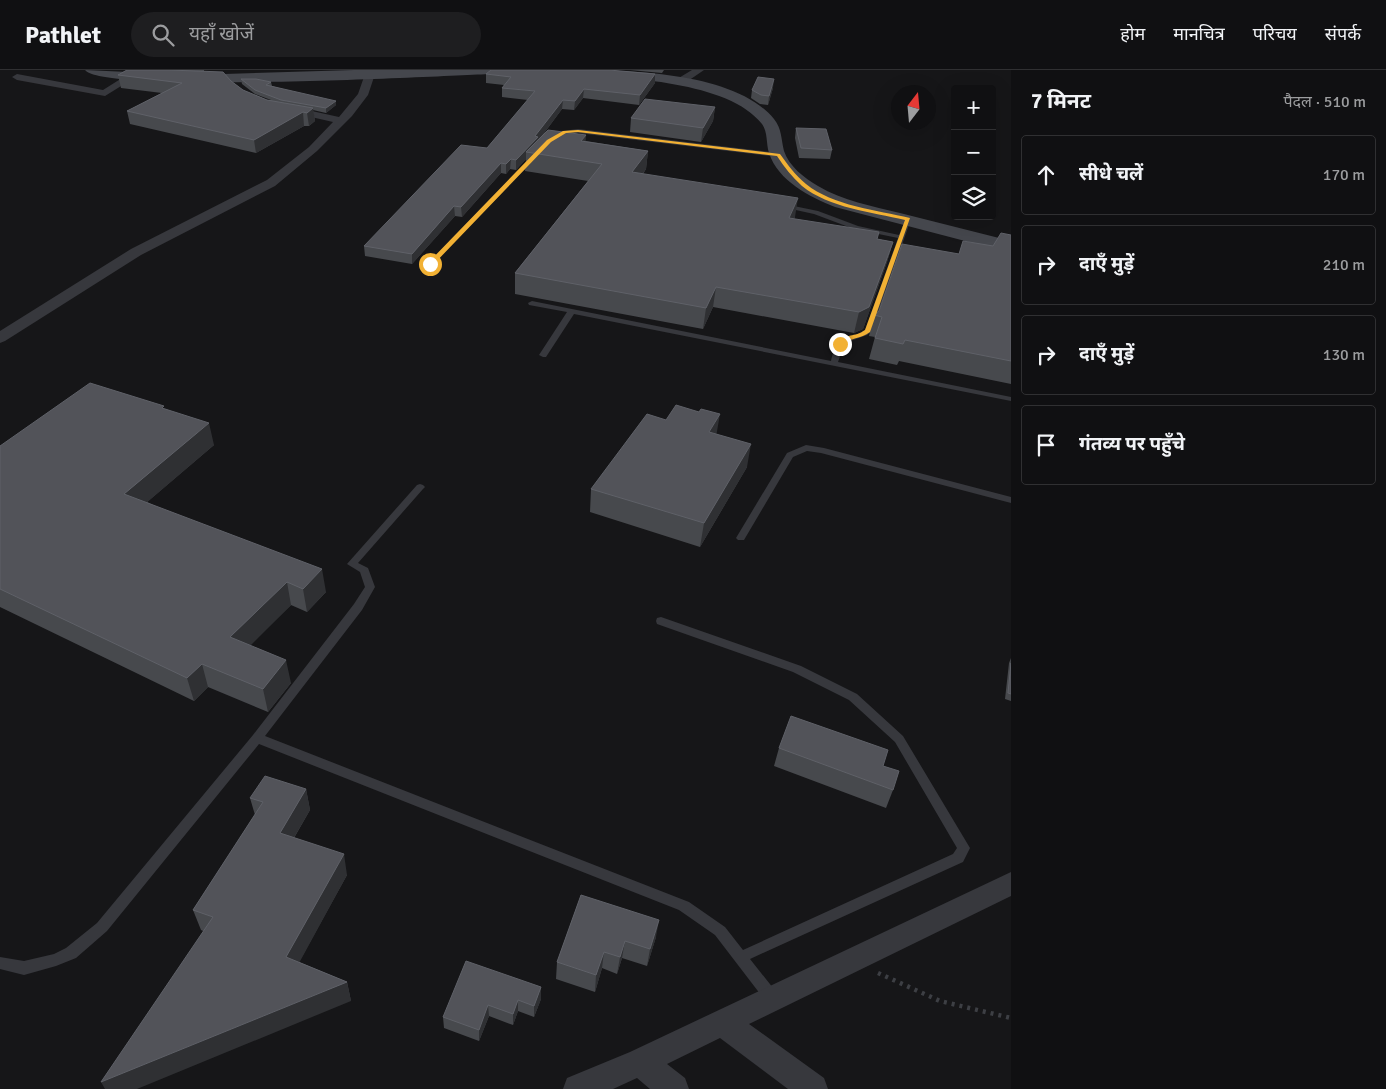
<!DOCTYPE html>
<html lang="hi">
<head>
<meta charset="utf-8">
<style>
  :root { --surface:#101012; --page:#1e1e20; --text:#f1f3f6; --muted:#9c9d9f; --line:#303032 }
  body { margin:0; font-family:Signika,"Noto Sans Devanagari",sans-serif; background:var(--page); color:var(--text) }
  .controls { position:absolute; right:15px; top:15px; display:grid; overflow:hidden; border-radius:5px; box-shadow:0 5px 20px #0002 }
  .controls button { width:45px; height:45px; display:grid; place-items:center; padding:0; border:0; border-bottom:1px solid var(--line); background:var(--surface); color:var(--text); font:25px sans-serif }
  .compass { position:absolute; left:891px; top:15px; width:45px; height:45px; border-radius:50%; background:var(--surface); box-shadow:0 5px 20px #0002; rotate:16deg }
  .stop { position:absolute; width:15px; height:15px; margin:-11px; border:4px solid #f2b134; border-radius:50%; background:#fff }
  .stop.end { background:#f2b134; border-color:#fff; box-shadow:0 1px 5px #0008 }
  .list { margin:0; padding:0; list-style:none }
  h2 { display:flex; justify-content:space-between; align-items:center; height:65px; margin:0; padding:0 20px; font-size:21px }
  h2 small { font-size:16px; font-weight:400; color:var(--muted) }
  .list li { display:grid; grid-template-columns:32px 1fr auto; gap:15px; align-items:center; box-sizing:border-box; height:80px; margin:0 10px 10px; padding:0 10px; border:1px solid var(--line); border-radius:5px }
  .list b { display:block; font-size:19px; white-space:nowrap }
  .list em { font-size:16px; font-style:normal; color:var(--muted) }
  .icon { flex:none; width:28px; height:28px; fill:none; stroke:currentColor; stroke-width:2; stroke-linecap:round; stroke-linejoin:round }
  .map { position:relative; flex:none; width:1011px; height:1019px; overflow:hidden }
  header { display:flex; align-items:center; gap:30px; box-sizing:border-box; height:70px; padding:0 25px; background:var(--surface); border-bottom:1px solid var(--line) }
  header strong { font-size:24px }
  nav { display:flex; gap:28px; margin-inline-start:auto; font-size:18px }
  .search { width:350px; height:45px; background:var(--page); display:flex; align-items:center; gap:12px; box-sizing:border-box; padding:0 18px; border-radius:28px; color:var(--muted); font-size:19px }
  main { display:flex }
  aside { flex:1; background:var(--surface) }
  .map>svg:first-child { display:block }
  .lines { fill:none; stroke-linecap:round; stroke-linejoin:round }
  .path { stroke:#3d3f44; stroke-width:4.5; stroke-dasharray:3 5; stroke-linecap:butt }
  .lane { fill:#37383d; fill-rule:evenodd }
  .street { fill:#37383d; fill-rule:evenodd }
  .secondary { fill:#45474d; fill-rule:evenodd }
  .wall { fill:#47494d }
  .shaded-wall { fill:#2f3033 }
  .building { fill:#525359; stroke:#5f6168 }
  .route { fill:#f2b134 }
</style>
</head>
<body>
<header>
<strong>Pathlet</strong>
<div class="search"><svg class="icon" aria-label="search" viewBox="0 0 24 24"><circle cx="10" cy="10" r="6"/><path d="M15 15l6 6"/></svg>यहाँ खोजें</div>
<nav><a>होम</a><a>मानचित्र</a><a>परिचय</a><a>संपर्क</a></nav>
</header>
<main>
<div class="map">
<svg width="1011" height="1019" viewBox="0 0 1011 1019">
  <rect width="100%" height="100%" fill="#161618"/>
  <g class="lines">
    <path class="path" d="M878,903L940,931L1011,948"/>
    <path class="lane" d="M578,59L778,83L781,85L778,87L578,63L566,64L552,71L549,69L563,61Z
      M533,85L538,86L432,195H428V193Z
      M784,134L818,141L858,156L899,165L906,148L911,149L872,261L867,265L845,273L838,292L1011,327V331L574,244L546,287H543L539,285L567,242L529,235L528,233L532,231L831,291C840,257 844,274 865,260L898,168L854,159L814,144L782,137L781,136Z
      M806,375L824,378L1011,427V433L821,383L807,381L793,387L744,470H738L736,468L787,383Z
      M420,414L423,415L425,417L423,419L358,493L368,498L375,517L362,540L265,666L689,832L725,857L743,880L953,784L957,778L895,672L849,630L793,602L657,554L656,551L657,548L661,547L801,596L857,624L903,666L970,778L963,792L750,889L777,923L779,928L777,933L772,935L767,933L715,865L679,840L259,674L107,861L76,888L56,896L24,905L0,899V887L24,891L54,884L66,878L97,853L253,665L354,534L365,517L360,502L347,494L417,415Z"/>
    <path class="street" d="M692,0H704L685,13H677V9Z
      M370,1L375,4L368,25L352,46L317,81L275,116L141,185L5,271L0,273V261L131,179L267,110L309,77L333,52L285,41L284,39L285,37L289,36L339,47L358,24L365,4Z
      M130,3L134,4V8L105,26L17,10L12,7L17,4L103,20Z
      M1011,802V826L749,954L824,1008L828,1019H788L720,968L667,994L685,1008L689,1019H650L637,1008L613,1019H563L567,1008L630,982Z"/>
    <path class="secondary" d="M85,0L193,5L354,0H498L491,4C441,6 104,24 85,0Z
      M568,0C625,0 735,1 774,49C782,59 781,69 784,81C789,96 804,108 818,116C843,131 872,136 900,143C937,152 974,162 1011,171V183L835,137C810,127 778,111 769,83C766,74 768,62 762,54C729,11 625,8 575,4Z"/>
  </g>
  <path class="wall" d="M127,0H204V1L231,11L243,20L267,30H271L255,24L242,14L241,9L271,12L272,16L336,35L326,43L313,40L315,51L309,56H304L256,83L130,54L127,41L162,23L121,18L118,5Z
    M630,0H664L662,3Z
    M486,4L655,13L639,35L583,28L574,40L562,39L542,66L586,71L648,81L646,99L643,104L795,147L794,149L877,169L893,172L887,192L863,259L854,263L713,237L703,259L515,224V203L588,111L525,101L526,89L516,100L510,99L506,104L501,103L462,147L455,146L412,194L365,186L364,176L487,78L528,30L502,27V18L504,15L486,13Z
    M773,18L768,35L760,34L751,28L752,20Z
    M715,37L713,51L701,72L630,62L631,48Z
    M796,58L832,80L830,89L799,88L795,68Z
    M1011,165V314L899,291L897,295L869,289L875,267L869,266L874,245Z
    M165,339L214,375L147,432L326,522L307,542L291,535L250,575L291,613L268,642L208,617L194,631L0,537V376Z
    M717,364L747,397L700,477L590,442L591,419Z
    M1011,588V631L1005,629L1009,593Z
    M779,678L883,696L893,720L886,738L774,696Z
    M306,719L310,740L294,768L347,805L299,892L347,912L351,931L201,860L193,840L255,745L250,728Z
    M581,825L656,867L647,896L622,888L617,904L602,898L595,922L556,909L557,892Z
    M541,917V929L534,947L518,941L513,955L489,946L479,971L444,958L443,947Z"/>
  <path class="shaded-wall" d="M655,4V13L639,35L640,25Z
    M774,9L773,18L768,35L769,26Z
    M584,19L583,28L574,40L575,31Z
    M563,30L562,39L538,71L526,82V89L516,100V90Z
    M336,31V35L326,43V38Z
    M715,37L713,51L701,72L703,58Z
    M313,38L315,51L309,56L307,43Z
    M303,42L304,56L256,83L254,70Z
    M586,65L585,83L581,71Z
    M648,81L646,99L630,121L632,102Z
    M511,89L510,99L506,104V94Z
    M501,93V103L462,147L461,137Z
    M798,128L795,147L785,168L789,148Z
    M454,136L455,146L412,194V184Z
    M893,172L887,192L863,259L854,263L859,242Z
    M716,217L713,237L703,259L706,238Z
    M720,344L716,367L709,362Z
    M209,353L214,375L131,446L124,424Z
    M751,374L747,397L700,477L704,453Z
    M322,499L326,522L307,542L303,519Z
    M287,512L291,535L236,590L230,567Z
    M286,590L291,613L268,642L263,619Z
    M202,594L208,617L194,631L187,608Z
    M306,719L310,740L285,783L280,763Z
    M344,784L347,805L292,906L286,887Z
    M659,850L656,867L647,896L650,879Z
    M625,871L622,888L617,904L620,887Z
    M604,882L602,898L595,922L596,905Z
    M347,912L351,931L137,1019H105L101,1012Z
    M541,917V929L534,947V936Z
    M518,930V941L513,955V944Z
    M488,935L489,946L479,971V960Z"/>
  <path class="building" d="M127,0H169L223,2L231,11L243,20L267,30L313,38L307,43L303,42L254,70L127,41L182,13L118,5Z
    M491,0H609L655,4L640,25L584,19L575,31L563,30L535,66L538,67L516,90L511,89L506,94L501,93L461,137L454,136L412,184L364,176L461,75L487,78L535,21L502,18L511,7L486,4Z
    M758,7L774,9L769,26L761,25L752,20Z
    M241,9H256L271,12L266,15L336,31L326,38L281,30L255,20Z
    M645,29L715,37L703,58L631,48Z
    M796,58L826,59L832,80L801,78Z
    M548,60L586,65L581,71L648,81L632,102L798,128L789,148L879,162L877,169L893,172L869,237L859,242L716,217L706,238L515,203L602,94L526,82Z
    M1001,163L1011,165V291L905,270L903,274L875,268L882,247L874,245L879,241L902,174L959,184L963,171L993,176Z
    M90,313L164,336L162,338L209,353L124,424L322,499L303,519L287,512L230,567L286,590L263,619L202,594L187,608L0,519V376Z
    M676,335L699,342L701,339L720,344L709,362L751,374L704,453L591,419L647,344L666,350Z
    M1011,593V624L1008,623Z
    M791,646L888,680L883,696L899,701L893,720L779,678Z
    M265,706L306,719L280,763L344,784L286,887L347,912L101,1012L213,847L193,840L263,732L250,728Z
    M581,825L659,850L650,879L625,871L620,887L604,882L596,905L557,892Z
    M466,891L541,917L534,936L518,930L513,944L488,935L479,960L443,947Z"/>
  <path class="route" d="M578,60L780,84C788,95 795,105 806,114C833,136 877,140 910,148L870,262C861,269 850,267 842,276L837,274C847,262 854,268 865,260L905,150C872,142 829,138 802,116C792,107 784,97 777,86L578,62L566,63L551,72L432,196H428V193L547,70L563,61Z"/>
</svg>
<div class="controls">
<button>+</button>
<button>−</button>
<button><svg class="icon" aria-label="layers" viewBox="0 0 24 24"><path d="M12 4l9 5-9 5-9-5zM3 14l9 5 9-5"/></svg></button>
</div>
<svg class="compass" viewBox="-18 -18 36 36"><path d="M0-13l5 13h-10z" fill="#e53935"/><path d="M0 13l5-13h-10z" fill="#9c9d9f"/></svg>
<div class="stop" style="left:430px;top:194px"></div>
<div class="stop end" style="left:840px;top:274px"></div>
</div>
<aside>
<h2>7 मिनट<small>पैदल · 510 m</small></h2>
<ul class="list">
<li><svg class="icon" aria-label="ahead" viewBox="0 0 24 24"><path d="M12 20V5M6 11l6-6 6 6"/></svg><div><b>सीधे चलें</b></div><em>170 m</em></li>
<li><svg class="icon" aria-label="right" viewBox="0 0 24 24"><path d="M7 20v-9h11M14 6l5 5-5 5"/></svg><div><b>दाएँ मुड़ें</b></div><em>210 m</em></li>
<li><svg class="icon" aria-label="right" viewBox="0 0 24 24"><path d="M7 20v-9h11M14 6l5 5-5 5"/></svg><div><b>दाएँ मुड़ें</b></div><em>130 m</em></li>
<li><svg class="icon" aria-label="arrive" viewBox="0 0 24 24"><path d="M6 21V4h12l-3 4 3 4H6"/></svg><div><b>गंतव्य पर पहुँचे</b></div></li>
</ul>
</aside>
</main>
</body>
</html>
